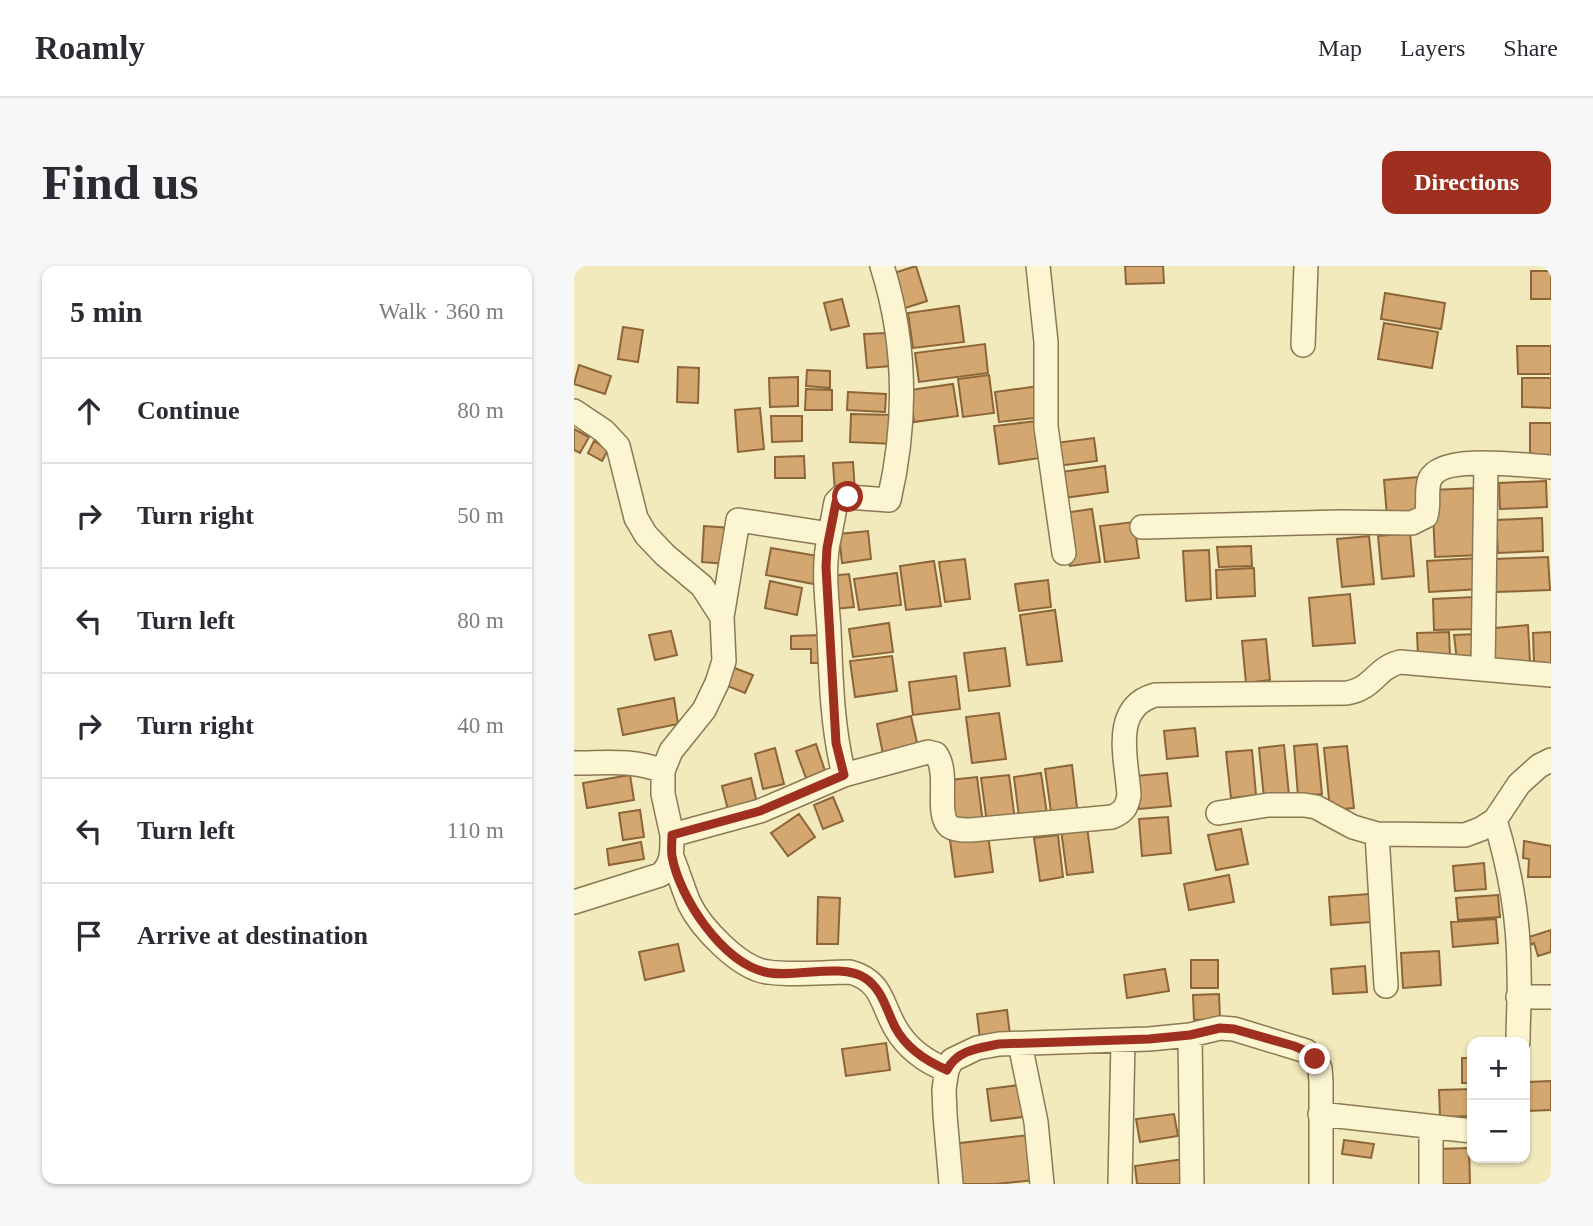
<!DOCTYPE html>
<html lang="en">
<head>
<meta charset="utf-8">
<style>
  :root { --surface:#fff; --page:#f7f7f7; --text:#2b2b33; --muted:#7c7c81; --line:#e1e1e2; --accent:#9f301f }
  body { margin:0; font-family:Georgia,serif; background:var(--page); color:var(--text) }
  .controls { position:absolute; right:21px; bottom:21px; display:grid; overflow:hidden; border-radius:14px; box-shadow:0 2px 5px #0004 }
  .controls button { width:63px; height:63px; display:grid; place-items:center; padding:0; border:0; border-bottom:2px solid var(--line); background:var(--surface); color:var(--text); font:35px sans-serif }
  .stop { position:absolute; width:21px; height:21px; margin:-16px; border:5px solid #9f301f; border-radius:50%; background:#fff }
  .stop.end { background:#9f301f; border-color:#fff; box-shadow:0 2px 7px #0008 }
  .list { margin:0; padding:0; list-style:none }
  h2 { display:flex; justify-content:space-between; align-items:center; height:91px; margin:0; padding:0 28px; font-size:30px }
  h2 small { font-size:23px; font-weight:400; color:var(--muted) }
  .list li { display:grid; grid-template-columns:46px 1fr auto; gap:21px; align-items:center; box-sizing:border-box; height:105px; padding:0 28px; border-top:2px solid var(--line) }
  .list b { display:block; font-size:26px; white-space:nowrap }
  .list em { font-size:23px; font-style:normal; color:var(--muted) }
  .icon { flex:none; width:38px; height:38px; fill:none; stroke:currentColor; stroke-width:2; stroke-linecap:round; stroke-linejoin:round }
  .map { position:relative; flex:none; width:977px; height:918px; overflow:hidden; border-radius:14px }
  header { display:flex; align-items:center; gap:42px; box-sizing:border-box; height:98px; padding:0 35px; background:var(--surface); border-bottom:2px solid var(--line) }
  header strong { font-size:33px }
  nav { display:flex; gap:38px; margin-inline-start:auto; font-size:24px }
  .intro { display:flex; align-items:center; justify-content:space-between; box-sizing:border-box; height:168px; padding:0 42px }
  h1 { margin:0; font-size:49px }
  .button { padding:18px 32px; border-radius:14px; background:var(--accent); color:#fff; font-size:24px; font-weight:700 }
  main { display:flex; gap:42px; padding:0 42px }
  aside { flex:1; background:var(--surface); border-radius:14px; box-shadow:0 2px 5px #0004 }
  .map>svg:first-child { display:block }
  .building { fill:#d3a76f; stroke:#8c6538; stroke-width:2 }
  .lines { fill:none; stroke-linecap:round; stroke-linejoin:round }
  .minor-casing { stroke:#8b7954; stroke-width:26 }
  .minor { stroke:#fcf5d1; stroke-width:23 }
  .route { stroke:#9f301f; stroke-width:9 }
</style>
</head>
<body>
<header>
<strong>Roamly</strong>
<nav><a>Map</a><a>Layers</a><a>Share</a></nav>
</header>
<div class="intro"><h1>Find us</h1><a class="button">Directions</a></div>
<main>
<aside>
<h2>5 min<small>Walk · 360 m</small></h2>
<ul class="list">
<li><svg class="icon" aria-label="ahead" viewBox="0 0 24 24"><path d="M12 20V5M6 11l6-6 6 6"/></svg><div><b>Continue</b></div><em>80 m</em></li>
<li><svg class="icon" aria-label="right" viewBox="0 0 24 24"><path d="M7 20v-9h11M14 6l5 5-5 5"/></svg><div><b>Turn right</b></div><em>50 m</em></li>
<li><svg class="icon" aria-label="left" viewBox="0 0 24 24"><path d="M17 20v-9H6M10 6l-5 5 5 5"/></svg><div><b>Turn left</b></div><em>80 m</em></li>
<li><svg class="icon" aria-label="right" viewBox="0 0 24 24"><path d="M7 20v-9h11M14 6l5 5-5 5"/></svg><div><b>Turn right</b></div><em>40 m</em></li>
<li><svg class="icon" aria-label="left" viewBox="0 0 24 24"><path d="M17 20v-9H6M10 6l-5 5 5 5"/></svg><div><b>Turn left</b></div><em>110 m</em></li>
<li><svg class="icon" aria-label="arrive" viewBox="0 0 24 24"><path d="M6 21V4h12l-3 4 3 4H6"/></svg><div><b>Arrive at destination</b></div></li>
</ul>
</aside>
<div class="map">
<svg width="977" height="918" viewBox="0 0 977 918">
  <rect width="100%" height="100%" fill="#f2e9bd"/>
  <path class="building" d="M342,0L353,35L328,43L317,8Z
    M551,0H589L590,17L552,18Z
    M957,5H977V33H957Z
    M811,27L871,37L867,63L807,53Z
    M268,33L275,60L257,64L250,37Z
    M385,40L390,76L339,82L334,47Z
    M810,57L864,66L858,102L804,93Z
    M49,61L69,64L64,96L44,93Z
    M313,67L317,100L293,102L290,68Z
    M411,78L414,107L345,116L341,87Z
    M943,80H977V108H944Z
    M5,99L37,110L31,128L0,118Z
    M104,101L125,102L124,137L103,136Z
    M233,104L256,105V122L232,120Z
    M415,109L420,147L389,151L384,113Z
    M224,111V140L196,141L195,112Z
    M948,112H977V142L948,141Z
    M379,118L384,150L340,156L336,124Z
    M465,120L469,151L425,156L421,126Z
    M232,123L258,124V144H231Z
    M274,126L312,128L311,146L273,144Z
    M186,142L190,183L164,186L161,144Z
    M277,148L321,149L320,178L276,176Z
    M197,150H228V175L198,176Z
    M462,155L466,192L425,198L420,160Z
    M956,157H977V191H956Z
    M0,163L15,171L6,187L0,184Z
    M520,172L523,195L484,200L481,177Z
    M20,175L34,184L28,195L14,187Z
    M230,190L231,212H201V191Z
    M279,196L281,226L261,227L259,197Z
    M531,200L534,226L490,232L487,206Z
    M845,211L849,247L813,251L810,214Z
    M972,215L973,241L926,243L925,217Z
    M903,222L907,289L861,291L858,224Z
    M518,243L526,296L496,300L489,247Z
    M968,252L969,285L924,287L922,254Z
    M560,256L565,292L531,296L526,260Z
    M130,260L157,262L154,298L128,296Z
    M294,265L297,293L268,297L265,268Z
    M836,267L840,310L808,313L804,270Z
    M795,270L800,318L768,321L763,273Z
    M677,280L678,300L645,301L643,281Z
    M197,282L250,291L245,319L192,309Z
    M635,284L637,333L612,335L609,285Z
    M974,291L976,324L922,326L921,293Z
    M905,292L907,323L855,326L853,295Z
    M391,293L396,333L371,336L365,296Z
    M360,295L367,340L332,344L326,300Z
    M680,302L681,330L643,332L642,304Z
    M323,307L327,339L285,344L280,313Z
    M275,308L280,341L260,343L255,310Z
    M474,314L477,341L445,345L441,318Z
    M196,315L228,322L223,349L191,342Z
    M776,328L781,377L739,380L735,332Z
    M901,331L902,363L860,364L859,333Z
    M481,344L488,395L453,399L446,349Z
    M315,357L319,386L279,391L275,363Z
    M954,359L956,396L921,397V362Z
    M97,365L103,389L81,394L75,369Z
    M875,366L876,390L844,391L843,367Z
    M977,366V397H960L959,367Z
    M905,368L904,396L883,395L880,369Z
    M247,369L248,397H237V383H217V370Z
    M692,373L696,414L672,417L668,375Z
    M431,382L436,420L395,425L390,387Z
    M318,390L323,425L281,431L276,395Z
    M158,401L179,409L171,427L151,419Z
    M382,410L386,443L339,449L335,416Z
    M100,432L104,458L49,469L44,443Z
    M425,447L432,493L398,497L392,451Z
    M337,450L344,481L309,488L303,458Z
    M621,462L624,490L593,493L590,465Z
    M242,478L251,505L232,512L222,485Z
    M743,478L748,528L724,530L720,480Z
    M710,479L715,529L690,532L685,482Z
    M773,480L780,542L756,544L750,482Z
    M201,482L210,518L189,523L181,488Z
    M678,484L682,529L657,532L652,486Z
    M498,499L504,550L478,553L471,503Z
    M467,507L473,548L445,551L440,511Z
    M593,507L597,540L565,543L562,510Z
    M56,509L60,534L13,542L9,517Z
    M435,509L441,554L413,557L407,512Z
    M403,511L409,557L382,560L376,514Z
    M177,512L183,537L154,544L148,520Z
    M259,531L269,555L249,563L240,539Z
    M66,544L70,571L49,574L45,547Z
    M225,548L241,571L214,590L197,567Z
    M594,551L597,587L568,590L565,553Z
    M513,561L519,606L493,609L487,564Z
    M667,563L674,598L642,604L634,569Z
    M414,569L419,606L381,611L376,574Z
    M484,569L489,611L466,615L460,572Z
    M950,575L977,580V611H954L955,593L949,592Z
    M67,576L70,593L35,599L33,583Z
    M910,597L912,623L881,625L879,600Z
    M655,609L660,636L615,644L610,618Z
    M795,628L797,656L757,659L755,631Z
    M924,629L926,651L884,654L882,632Z
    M244,631L266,632L264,678H243Z
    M922,653L924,677L879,681L877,656Z
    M977,664V686L964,690L960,677L957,679L955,671Z
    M104,678L110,705L71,714L65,686Z
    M865,685L867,719L829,722L827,687Z
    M617,694H644V722H617Z
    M791,700L793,726L759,728L757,703Z
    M591,703L595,725L553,732L550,709Z
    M645,728L646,753L620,754L619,729Z
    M433,744L436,769L406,773L403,748Z
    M312,777L316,804L272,810L268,783Z
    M888,792H898V817H888Z
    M977,815V844L954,845L953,816Z
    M445,819L449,851L417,855L413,823Z
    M898,823V850L866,851L865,824Z
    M600,848L604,870L566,876L562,853Z
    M455,869L460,914L422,918H383L378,878Z
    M770,874L800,878L797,892L768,888Z
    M895,882L896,918H864L863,883Z
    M610,893L613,918H563L561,900Z"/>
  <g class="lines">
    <g class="minor-casing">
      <path id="minor" d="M464,0L472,76V161L490,287
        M729,79L732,0
        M0,145L30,165L44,180L62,252L72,269L91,289L128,320L148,351L150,395L143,417L130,444L97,485L89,505V528L98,569
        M568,261L766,256L838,257L852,250C856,238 851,224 856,213C868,187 952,200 977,201
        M256,268L262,236L267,231H274L315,234C333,156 332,76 308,0
        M148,351L164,254L256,268C248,299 253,332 255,364C257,413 258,461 270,509
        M909,403L912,198
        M0,497C33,497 57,493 89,505
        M644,547L694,539H730L742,541L779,561L803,568L891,569L907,563L921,554L945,518L965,500L977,494
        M921,554C936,603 945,654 945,705C946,729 944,752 944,776
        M803,568L812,720
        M98,591C104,606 109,622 115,637C127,662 166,703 194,706C221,710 249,706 276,706C309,715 307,738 322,763C334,783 352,796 373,804
        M0,636L86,609C99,598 98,585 98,569L186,545L270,509L354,486L362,488C376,508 361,548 375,560C380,564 390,564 397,564L538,551C550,546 553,541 555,529C553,494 536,442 581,429L773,427C799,423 802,402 826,396L977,409
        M944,731H977
        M616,769L618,918
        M446,778L462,856L468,918
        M746,848L898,865
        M857,862V918
        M377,918L371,849L370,823L373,804L378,794L403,782L425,778L575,773L616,769L646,762L660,763L732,785L741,793L746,802L747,816V918
        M546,918L549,775"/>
    </g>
    <use href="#minor" class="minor"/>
  </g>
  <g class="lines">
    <path class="route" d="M274,231H268L262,236L253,282L252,301L262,477L270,509L186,545L98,569C98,576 97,584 98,590C105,631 148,696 191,706C219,713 267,696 291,712C308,723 312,743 321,761C332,782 352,795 373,804C383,784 405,782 425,778L575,773L616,769L646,762L660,763L720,780L732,785L741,793"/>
  </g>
</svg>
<div class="controls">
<button>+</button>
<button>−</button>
</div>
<div class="stop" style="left:274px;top:231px"></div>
<div class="stop end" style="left:741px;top:793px"></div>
</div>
</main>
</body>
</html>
